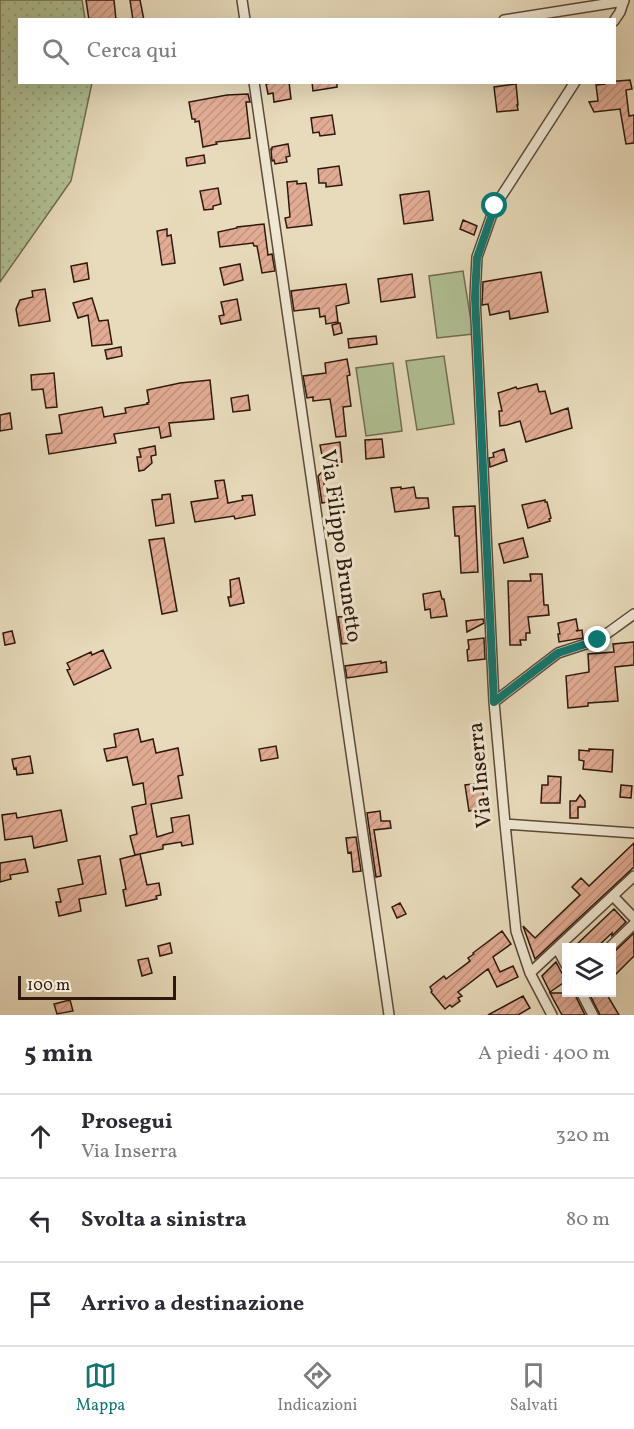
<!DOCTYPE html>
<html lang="it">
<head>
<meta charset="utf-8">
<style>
  :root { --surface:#fff; --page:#f2f2f3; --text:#2b2b33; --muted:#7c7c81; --line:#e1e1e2; --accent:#0f766e }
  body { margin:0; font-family:Vollkorn,serif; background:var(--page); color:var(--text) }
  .controls { position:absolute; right:18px; bottom:18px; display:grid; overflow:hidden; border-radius:0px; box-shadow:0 6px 24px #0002 }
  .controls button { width:54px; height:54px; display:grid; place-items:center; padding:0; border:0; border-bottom:2px solid var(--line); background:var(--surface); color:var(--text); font:30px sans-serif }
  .scale { position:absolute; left:18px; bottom:15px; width:158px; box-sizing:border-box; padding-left:6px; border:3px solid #2e180d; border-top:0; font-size:16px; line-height:21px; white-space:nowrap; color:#2e180d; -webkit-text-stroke:4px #f0e8d3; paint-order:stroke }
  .stop { position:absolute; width:18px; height:18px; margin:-14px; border:4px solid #0f766e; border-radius:50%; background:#fff }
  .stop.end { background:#0f766e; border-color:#fff; box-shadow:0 2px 6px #0008 }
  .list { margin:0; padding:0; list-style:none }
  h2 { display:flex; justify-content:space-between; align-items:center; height:78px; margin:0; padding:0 24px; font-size:26px }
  h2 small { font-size:20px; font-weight:400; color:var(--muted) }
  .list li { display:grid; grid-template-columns:39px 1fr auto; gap:18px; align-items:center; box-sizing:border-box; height:84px; padding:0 24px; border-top:2px solid var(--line) }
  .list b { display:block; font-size:22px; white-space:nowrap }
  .list p { margin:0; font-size:20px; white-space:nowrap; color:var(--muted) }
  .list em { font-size:20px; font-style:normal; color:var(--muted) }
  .icon { flex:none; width:33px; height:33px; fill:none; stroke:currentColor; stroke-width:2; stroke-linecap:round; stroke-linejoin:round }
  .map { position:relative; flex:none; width:634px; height:1015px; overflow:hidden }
  .search { position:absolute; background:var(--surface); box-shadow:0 6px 24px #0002; left:18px; right:18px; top:18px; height:66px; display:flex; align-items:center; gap:15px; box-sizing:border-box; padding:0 21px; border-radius:0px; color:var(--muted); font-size:22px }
  .sheet { height:330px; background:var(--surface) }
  nav { display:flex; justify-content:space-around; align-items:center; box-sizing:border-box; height:84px; border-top:2px solid var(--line); background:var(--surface); font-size:16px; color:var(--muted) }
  nav a { display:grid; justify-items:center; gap:3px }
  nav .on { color:var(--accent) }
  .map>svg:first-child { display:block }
  .grass { fill:url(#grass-dots); stroke:#706c50; stroke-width:1.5 }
  .park { fill:#b1c194; stroke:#706c50; stroke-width:1.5 }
  .building { fill:url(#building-hatch); stroke:#2e180d; stroke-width:1.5 }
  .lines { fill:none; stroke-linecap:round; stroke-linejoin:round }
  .street-casing { stroke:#5c4938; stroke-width:12 }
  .street { stroke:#f0e8d3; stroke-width:9 }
  .route { stroke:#0f766e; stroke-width:8 }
  .labels { text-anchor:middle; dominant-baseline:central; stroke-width:6; stroke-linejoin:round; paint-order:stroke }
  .street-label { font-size:22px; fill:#2e180d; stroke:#f0e8d3 }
</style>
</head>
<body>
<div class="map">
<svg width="634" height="1015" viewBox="0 0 634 1015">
  <defs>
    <pattern id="grass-dots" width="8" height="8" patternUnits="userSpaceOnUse" patternTransform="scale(1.5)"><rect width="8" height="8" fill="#b1c194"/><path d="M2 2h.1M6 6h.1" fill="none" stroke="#99a57e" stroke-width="1.8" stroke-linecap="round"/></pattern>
    <pattern id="building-hatch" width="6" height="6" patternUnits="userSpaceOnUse" patternTransform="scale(1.5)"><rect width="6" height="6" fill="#e2ac94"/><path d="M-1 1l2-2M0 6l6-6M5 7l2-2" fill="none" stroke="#c2937e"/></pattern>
  </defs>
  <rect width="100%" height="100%" fill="#e8dbbb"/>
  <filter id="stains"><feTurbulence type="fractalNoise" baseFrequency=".00333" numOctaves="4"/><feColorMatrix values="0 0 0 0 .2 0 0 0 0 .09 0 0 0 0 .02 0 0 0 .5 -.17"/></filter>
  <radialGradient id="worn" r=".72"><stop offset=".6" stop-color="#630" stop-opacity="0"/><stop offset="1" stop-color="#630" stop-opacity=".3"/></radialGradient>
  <path class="grass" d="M0,0H82L85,19L20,20V82L92,83L71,181L0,282Z"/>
  <path class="park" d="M463,271L473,334L437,338L429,276Z
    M444,356L454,424L417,430L406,361Z
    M393,363L402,431L366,436L356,368Z"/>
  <path class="building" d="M86,0H114L116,20H89Z
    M130,0H140L144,20H133Z
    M630,80L632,89L626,90L629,116L634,115V143L626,144L620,109L594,112L589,102L598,101L596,85L605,84V82Z
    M274,82H289L291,99L274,102L273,93L268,94L266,84Z
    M312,82H337V87L313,91Z
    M516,84L518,105H517L518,110L497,112L494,87Z
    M248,94L250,102H246L250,138L216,142L217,144L203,147L199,121L195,122V119H192L189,102L227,95Z
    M332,115L335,134L320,136L319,132L313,133L311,118Z
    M288,144L290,156L286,157L287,162L275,164L274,160L272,161L271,149H272V147Z
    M204,155L205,163L187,166L186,158Z
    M339,166L342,185L326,187V183H319L318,169Z
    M297,181V184L306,183L312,225L287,228L285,218L290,217L287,182Z
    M218,188L221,204L213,206V209L204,210L200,191Z
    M429,191L433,220L404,224L400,195Z
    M463,220L477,226L474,235L460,229Z
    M264,224L268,255L272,254L275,271L262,273L257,246H254L253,243L220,247L218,232L237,228V227Z
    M167,229V236L171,235L175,263L162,265L157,231Z
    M87,263L89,279L74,282L71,266Z
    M240,264L243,280L224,285L220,268Z
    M541,272L548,312L510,319L509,311L490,315L488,304L482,305L483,282Z
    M412,274L415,297L381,302L378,279Z
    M346,284L349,303L336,306L338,322L326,324L325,316L320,317L319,308L294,311L291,291Z
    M45,289L50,321L19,326L16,309L20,300L33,297L32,291Z
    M92,298L99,321L108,320L112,344L92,346L88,315L78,318L73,303Z
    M237,299L241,320L221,324L219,316L224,315L221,302Z
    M340,323L342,333L334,335L332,325Z
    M376,336L377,344L349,348L348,339Z
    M121,347L122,356L107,359L105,350Z
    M347,359L350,375L347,376L351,406L343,407L346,436L336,437L330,399L313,401V397L307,398L303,376L326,373L325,363Z
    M54,373L57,407L46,408L43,389L32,390L31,375Z
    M210,380L214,419L169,423L171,436L161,438L159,427L114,434L116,443L49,454L46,435L62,433L59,415L102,407L104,417L126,413L125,408L148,404L147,403L149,402L147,390L180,383Z
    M537,384L539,392L545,391L551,414L568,408L572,428L526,442L520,421L507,425L500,426L499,411H502L498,393L516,387L517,389Z
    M248,395L250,410L233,412L231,398Z
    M10,413L12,429L0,431V415Z
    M382,439L384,457L366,459L365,440Z
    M340,442L342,462L328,464L327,454L322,455L320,445Z
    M155,446L156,455L151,456L152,463L144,470L139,471L137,457H141L139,449Z
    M504,449L507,461L490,467L489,458L494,457L493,453Z
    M322,472L327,502L322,503L318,476Z
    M224,480L228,503L243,500L242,496L252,495L255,515L235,519L234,516L195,522L191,502L218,498L215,481Z
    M401,487V489L414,487L416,498H428L429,508L395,512L391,488Z
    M170,494L174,523L156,526L152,500L162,499V495Z
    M545,500V502H547L551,518L549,519L550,521L528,528L522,505Z
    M475,506L478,572L461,573L459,536H455L453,507Z
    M164,538L177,611L162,614L149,540Z
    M523,538L528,557L504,563L499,544Z
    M530,574H542L544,605H548L549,615L528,617L530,633H526V640H520L521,645H510L508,581H531Z
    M239,578L244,603L230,606L228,597H231L230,580Z
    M440,591L442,599H444L447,616L431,618L430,609L425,610L423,594Z
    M349,616L351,643L342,644L338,617Z
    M483,619L484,623L467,632L466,621Z
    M576,619L578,630L576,631L582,630L583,638L559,642L558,634H560L558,623Z
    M12,631L15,643L5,645L3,633Z
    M484,638L485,659L468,661L467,650L469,649L468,640Z
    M634,642V665L615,667L618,701L588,703V706L568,708L566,676L589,672L588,654L614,652L613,644Z
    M103,650L111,668L74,685L67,670L70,669L67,663L91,652L92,655Z
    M381,661V663L386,662L387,672L347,678L345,666Z
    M138,729L141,742L153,739L156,753L178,748L183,775L178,776L182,798L151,804L157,837L173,832L171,818L189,815L193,844L182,846L181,842L163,845V849L135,855L130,836L137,834L132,807L146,804L143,783L133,785L127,757L107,761L104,749L116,747L114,734Z
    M276,746L278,758L261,761L259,749Z
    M589,749L613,750L612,772L583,769L584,761L579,760V750L589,751Z
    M30,756L33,773L17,775L16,768L14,769L12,759Z
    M548,776L561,777L560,803H541L542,785H548Z
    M482,783L485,808L469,811L465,785Z
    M621,785L632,786L631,798L620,797Z
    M580,795L585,801V807H578V818H570V801H576Z
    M61,810L67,841L34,848L32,836L5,840L2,815L16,813L17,818Z
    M380,811L381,821H390L391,828L374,830L381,876L376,877L367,813Z
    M356,837L361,871L353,872L351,852L348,853L346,838Z
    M634,843V867L535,959L523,926L535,938L580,895L572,887L581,878L589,886Z
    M140,854L147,885L159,883L161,895L156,896L157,899L126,906L123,890L126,889L120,859Z
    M100,856L106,894L79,899L81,911L59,916L56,902H61L58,889L83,884L78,860Z
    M25,859L28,872L10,875L11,879L0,882V863Z
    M400,903L406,914L397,918L392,907Z
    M614,909L626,922L612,936V933L596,948H573Z
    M502,931L511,944L493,957L500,972L513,966L518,977L497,987L488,969L458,992L462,996L458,998L460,1001L452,1007L450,1005L445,1009L431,992L432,991L430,987L444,976L446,979L470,961L468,958L474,954L473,953Z
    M634,933V956L612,978V954Z
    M170,943L172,953L160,956L158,946Z
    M148,958L152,973L142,976L138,960Z
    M556,962L566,981L550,992L542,976Z
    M550,993H574L585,1015H562Z
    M589,993H606L619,1015H600Z
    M523,996L530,1008L518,1015H488Z
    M70,1000L73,1011L57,1014L54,1004Z"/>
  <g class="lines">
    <g class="street-casing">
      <path id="street" d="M242,0L245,20
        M504,20L624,1
        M614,21L620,12L624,0
        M254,82L389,1015
        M494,702L558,653L598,640L634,614
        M505,824L634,833
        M613,896L634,918
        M557,948L566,965
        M609,948L634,924
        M530,973L634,876
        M581,992L593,1015
        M552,1015L530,973L516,931L505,824L494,702L475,297L477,257L495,206L575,82"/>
    </g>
    <use href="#street" class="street"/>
  </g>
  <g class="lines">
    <path class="route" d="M495,206L477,258L475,297L494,702L558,653L598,640"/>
  </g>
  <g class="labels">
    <g class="street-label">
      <text transform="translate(340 546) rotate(82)">Via Filippo Brunetto</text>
      <text transform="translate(481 775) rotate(-95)">Via Inserra</text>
    </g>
  </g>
  <rect width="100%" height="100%" filter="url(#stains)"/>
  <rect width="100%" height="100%" fill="url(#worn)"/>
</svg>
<div class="controls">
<button><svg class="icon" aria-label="layers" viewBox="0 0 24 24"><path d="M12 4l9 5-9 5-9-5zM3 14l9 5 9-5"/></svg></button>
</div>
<div class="scale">100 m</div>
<div class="stop" style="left:495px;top:206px"></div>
<div class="stop end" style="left:598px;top:640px"></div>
<div class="search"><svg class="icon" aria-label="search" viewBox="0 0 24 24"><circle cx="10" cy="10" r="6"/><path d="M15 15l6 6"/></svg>Cerca qui</div>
</div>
<section class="sheet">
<h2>5 min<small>A piedi · 400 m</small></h2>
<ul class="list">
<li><svg class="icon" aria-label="ahead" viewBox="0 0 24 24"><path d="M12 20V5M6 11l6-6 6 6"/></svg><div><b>Prosegui</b><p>Via Inserra</p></div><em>320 m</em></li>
<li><svg class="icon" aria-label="left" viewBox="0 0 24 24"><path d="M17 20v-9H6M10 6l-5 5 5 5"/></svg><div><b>Svolta a sinistra</b></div><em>80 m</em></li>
<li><svg class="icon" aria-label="arrive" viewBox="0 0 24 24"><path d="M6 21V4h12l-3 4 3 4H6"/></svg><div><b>Arrivo a destinazione</b></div></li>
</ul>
</section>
<nav>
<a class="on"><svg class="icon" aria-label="map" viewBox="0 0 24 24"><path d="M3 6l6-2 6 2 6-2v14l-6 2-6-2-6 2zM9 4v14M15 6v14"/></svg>Mappa</a>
<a><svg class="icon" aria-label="directions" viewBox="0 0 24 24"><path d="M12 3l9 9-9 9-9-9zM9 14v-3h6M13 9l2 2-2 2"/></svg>Indicazioni</a>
<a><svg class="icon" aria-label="saved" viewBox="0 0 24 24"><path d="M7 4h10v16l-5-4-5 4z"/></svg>Salvati</a>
</nav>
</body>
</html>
